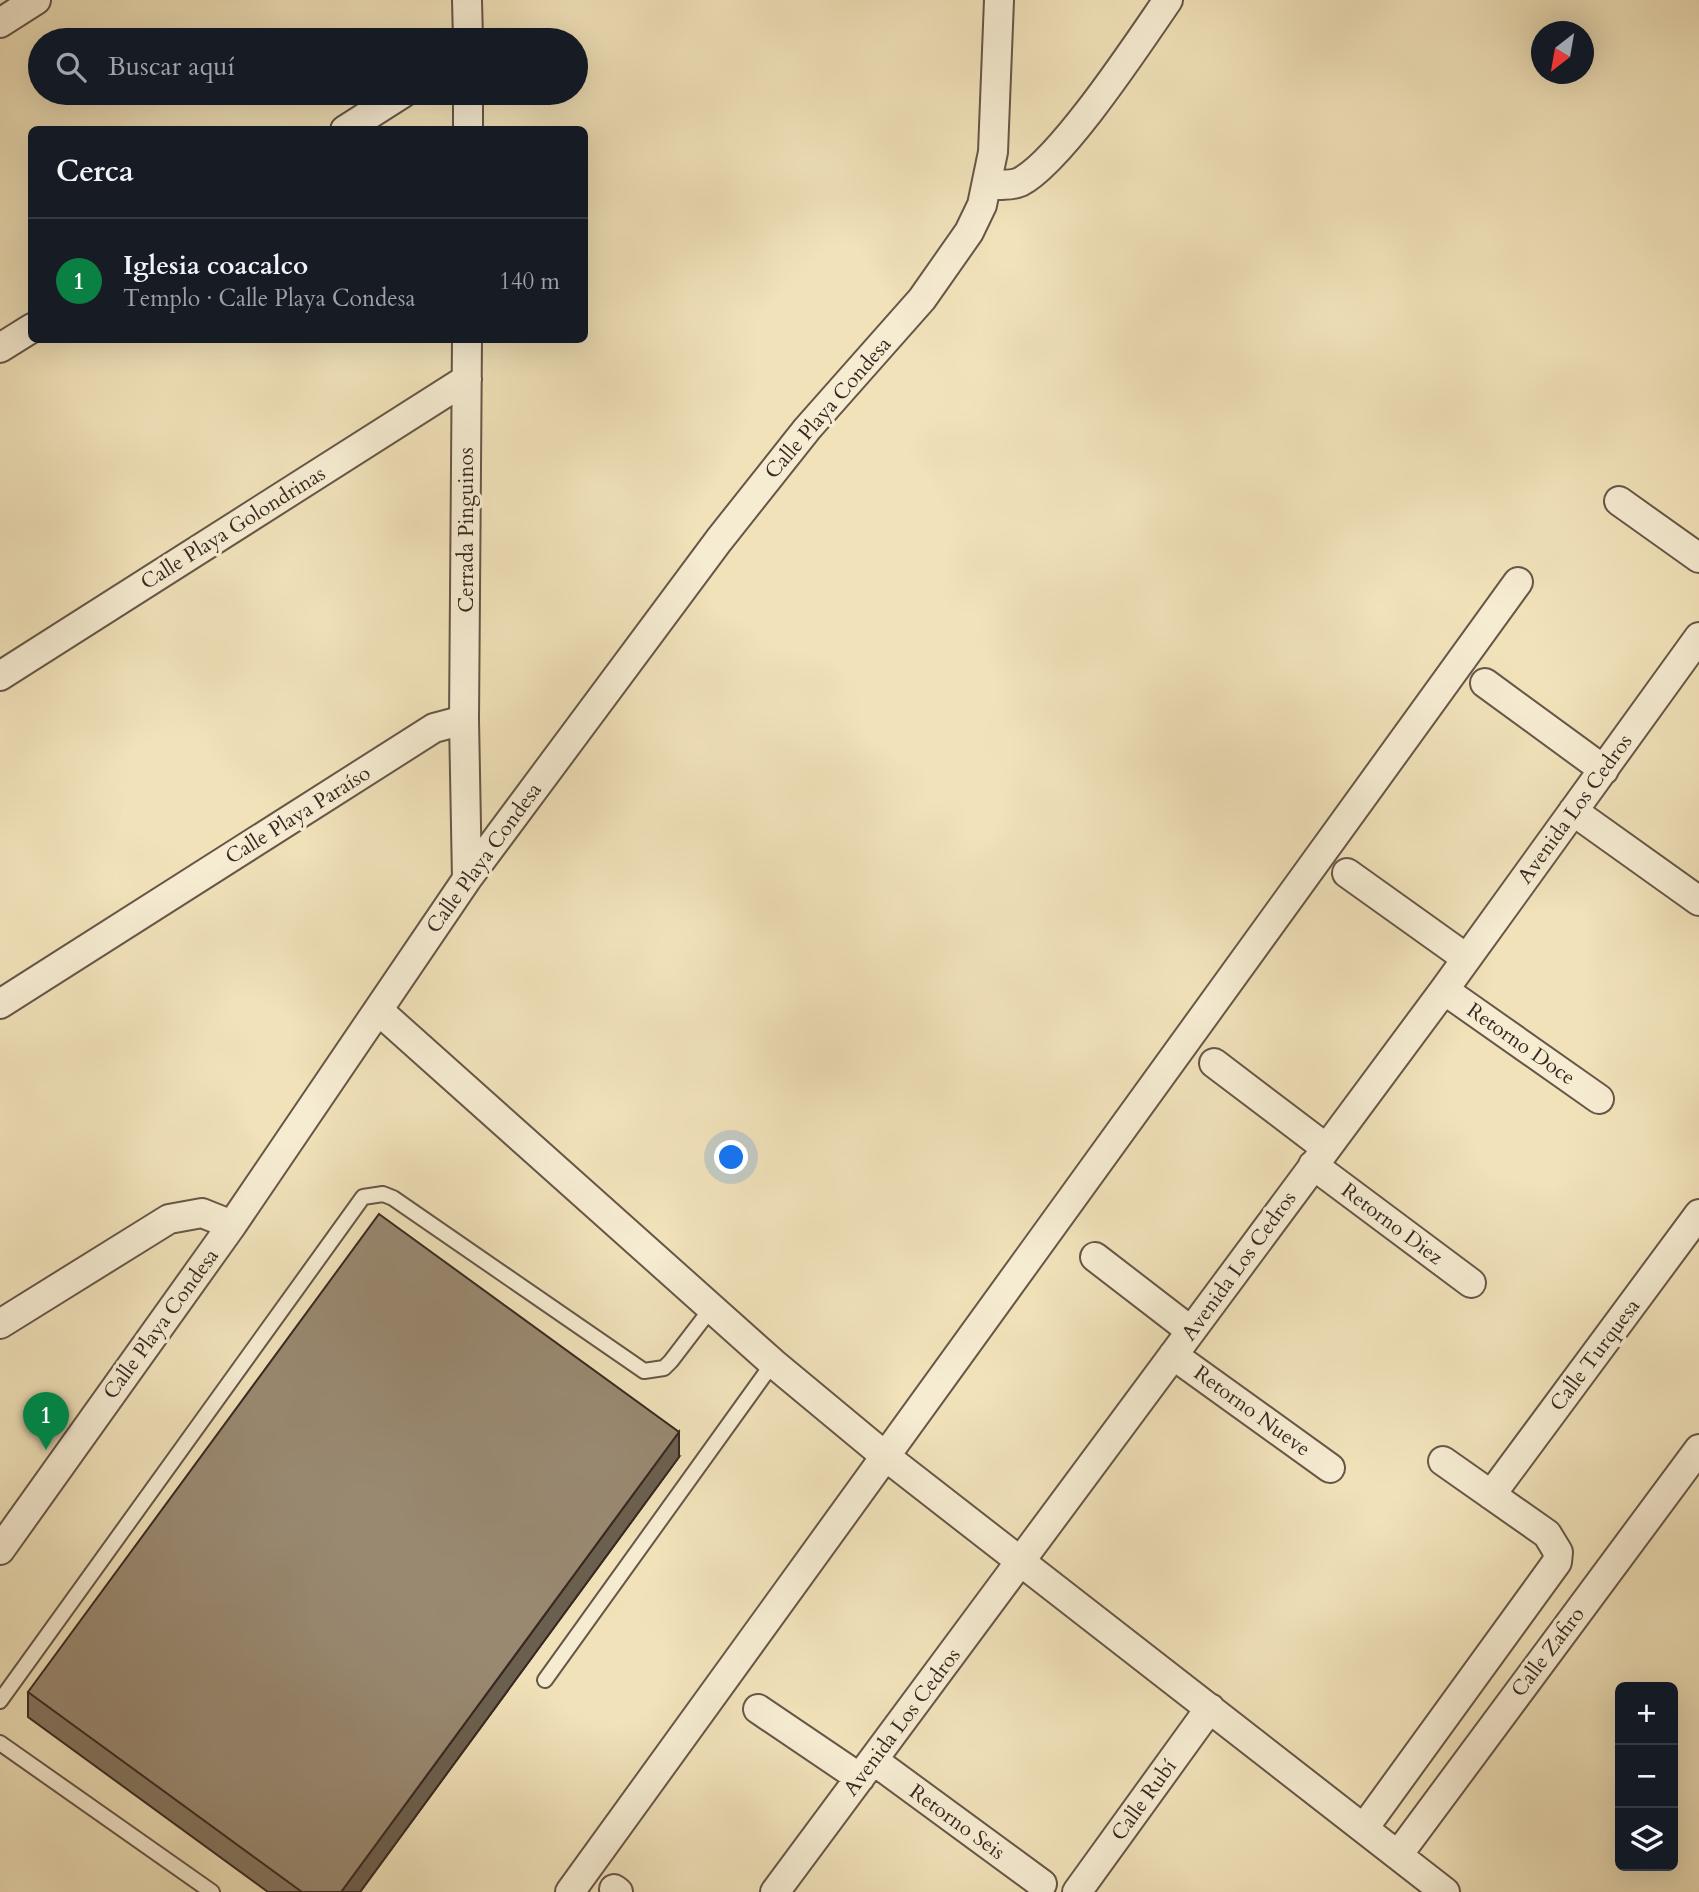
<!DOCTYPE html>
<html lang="es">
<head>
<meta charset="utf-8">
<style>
  :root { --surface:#171b24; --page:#20242c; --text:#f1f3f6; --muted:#9ea1a6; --line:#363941; --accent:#0b8043 }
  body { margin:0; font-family:Cardo,serif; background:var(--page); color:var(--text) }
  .controls { position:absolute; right:21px; bottom:21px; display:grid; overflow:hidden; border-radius:10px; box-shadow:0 7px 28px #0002 }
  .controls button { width:63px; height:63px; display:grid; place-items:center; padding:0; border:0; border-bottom:2px solid var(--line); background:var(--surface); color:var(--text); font:35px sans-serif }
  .compass { position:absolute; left:1531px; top:21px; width:63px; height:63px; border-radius:50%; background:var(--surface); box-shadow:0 7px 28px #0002; rotate:211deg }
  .you { position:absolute; left:732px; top:1158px; width:24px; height:24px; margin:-18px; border:5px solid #fff; border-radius:50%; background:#1a73e8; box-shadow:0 0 0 10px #1a73e833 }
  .badge { display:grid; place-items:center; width:46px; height:46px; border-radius:50%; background:var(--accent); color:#fff; font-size:23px; font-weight:700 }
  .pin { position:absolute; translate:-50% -58px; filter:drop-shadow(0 2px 4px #0008) }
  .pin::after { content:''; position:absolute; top:37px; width:24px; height:21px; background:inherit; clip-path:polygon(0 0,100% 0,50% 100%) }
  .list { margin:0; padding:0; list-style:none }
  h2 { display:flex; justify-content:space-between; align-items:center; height:91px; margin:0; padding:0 28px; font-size:30px }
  h2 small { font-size:23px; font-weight:400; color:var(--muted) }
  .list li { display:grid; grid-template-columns:46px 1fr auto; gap:21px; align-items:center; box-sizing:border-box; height:126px; padding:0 28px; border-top:2px solid var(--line) }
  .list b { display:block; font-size:26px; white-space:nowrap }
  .list p { margin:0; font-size:23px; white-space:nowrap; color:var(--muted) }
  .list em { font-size:23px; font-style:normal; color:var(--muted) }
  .icon { flex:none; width:38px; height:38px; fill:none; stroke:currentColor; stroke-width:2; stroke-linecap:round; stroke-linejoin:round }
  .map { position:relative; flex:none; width:1699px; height:1892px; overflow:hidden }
  .search { position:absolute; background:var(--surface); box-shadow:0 7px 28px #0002; left:28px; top:28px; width:560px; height:77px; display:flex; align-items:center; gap:18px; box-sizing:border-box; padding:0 24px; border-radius:38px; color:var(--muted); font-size:26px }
  .panel { position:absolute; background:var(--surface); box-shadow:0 7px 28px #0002; left:28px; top:126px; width:560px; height:217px; border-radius:10px }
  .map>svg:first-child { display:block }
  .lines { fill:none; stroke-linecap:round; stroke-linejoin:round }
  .lane-casing { stroke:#675648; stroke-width:18 }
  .street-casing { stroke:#675648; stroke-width:32 }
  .lane { stroke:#f6ecd2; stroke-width:14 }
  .street { stroke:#f6ecd2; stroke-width:28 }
  .wall { fill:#847661; stroke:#392822; stroke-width:2 }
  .shaded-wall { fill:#6b604f; stroke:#392822; stroke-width:2 }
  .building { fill:#998971; stroke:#392822; stroke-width:2 }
  .labels { text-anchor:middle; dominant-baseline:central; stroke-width:7; stroke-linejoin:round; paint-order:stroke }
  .street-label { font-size:21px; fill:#392822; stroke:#f6ecd2 }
</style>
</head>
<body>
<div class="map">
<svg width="1699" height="1892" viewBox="0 0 1699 1892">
  <rect width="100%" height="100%" fill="#f1e2ba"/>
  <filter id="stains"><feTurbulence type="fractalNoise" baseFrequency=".00286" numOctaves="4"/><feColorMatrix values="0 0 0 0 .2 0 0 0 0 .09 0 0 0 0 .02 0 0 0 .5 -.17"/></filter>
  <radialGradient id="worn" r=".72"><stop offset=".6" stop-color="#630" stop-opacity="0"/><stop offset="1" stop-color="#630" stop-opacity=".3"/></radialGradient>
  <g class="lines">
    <g class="lane-casing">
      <path id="lane" d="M545,1680L773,1363
        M0,1701L363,1197L383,1194L393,1198L644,1371L664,1368L671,1361L710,1310
        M0,1743L212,1892"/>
    </g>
    <g class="street-casing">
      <path id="street" d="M467,0L468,40
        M0,23L36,0
        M345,130L403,93
        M468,130V93
        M988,184C999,185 1010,186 1020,182C1061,161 1139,42 1168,0
        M467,340L464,720L467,879
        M0,348L32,328
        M1619,501L1699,558
        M0,676L467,379
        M1485,683L1604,770
        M1573,811L1699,901
        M1347,873L1466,958
        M1444,990L1599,1099
        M0,1004L434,728L464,720
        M378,1010L773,1363L885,1456L1445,1892
        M1214,1063L1326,1148
        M1313,1165L1471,1283
        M1095,1257L1191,1331
        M0,1324L169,1219L202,1213L232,1225
        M1173,1355L1330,1468
        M1491,1495L1699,1214
        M0,1550L232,1225L467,879L719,540L807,429L922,299L969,232L982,205L993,152L999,0
        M758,1709L860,1778
        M873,1760L1042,1884
        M1364,1828L1557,1562L1558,1552L1547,1534L1443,1461
        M1398,1855L1699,1449
        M614,1889L618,1892
        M570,1892L1518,582
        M775,1892L1444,990L1699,637
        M1077,1892L1210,1708"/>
    </g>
    <use href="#lane" class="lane"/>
    <use href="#street" class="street"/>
  </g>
  <path class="wall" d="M679,1457L360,1892H268L28,1717V1692Z"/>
  <path class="shaded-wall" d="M679,1432V1457L360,1892H341Z"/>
  <path class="building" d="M379,1214L679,1432L341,1892H302L28,1692Z"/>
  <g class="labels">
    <g class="street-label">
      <text transform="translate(828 408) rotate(-49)">Calle Playa Condesa</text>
      <text transform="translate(233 528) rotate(-32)">Calle Playa Golondrinas</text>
      <text transform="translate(466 530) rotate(-90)">Cerrada Pinguinos</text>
      <text transform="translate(1575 809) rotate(-54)">Avenida Los Cedros</text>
      <text transform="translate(298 815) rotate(-32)">Calle Playa Paraíso</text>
      <text transform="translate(484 858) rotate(-54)">Calle Playa Condesa</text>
      <text transform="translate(1521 1044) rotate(35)">Retorno Doce</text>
      <text transform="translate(1392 1224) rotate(37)">Retorno Diez</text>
      <text transform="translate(1239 1266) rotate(-54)">Avenida Los Cedros</text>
      <text transform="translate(161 1324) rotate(-54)">Calle Playa Condesa</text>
      <text transform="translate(1595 1355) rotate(-53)">Calle Turquesa</text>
      <text transform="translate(1252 1411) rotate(36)">Retorno Nueve</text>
      <text transform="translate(1548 1652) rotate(-53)">Calle Zafiro</text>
      <text transform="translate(902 1722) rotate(-53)">Avenida Los Cedros</text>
      <text transform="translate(1144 1800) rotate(-54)">Calle Rubí</text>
      <text transform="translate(957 1822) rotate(36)">Retorno Seis</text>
    </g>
  </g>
  <rect width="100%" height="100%" filter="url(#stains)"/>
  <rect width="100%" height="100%" fill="url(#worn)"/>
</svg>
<div class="controls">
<button>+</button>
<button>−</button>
<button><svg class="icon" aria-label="layers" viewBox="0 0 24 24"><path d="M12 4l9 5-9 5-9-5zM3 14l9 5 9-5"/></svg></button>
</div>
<svg class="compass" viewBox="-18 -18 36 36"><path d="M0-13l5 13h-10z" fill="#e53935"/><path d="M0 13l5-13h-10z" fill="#9ea1a6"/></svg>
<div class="you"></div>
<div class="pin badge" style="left:46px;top:1450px">1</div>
<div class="search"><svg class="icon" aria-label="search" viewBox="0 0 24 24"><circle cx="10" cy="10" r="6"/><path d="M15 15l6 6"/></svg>Buscar aquí</div>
<section class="panel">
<h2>Cerca<small></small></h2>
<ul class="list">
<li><span class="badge">1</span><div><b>Iglesia coacalco</b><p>Templo · Calle Playa Condesa</p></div><em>140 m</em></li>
</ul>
</section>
</div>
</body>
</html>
